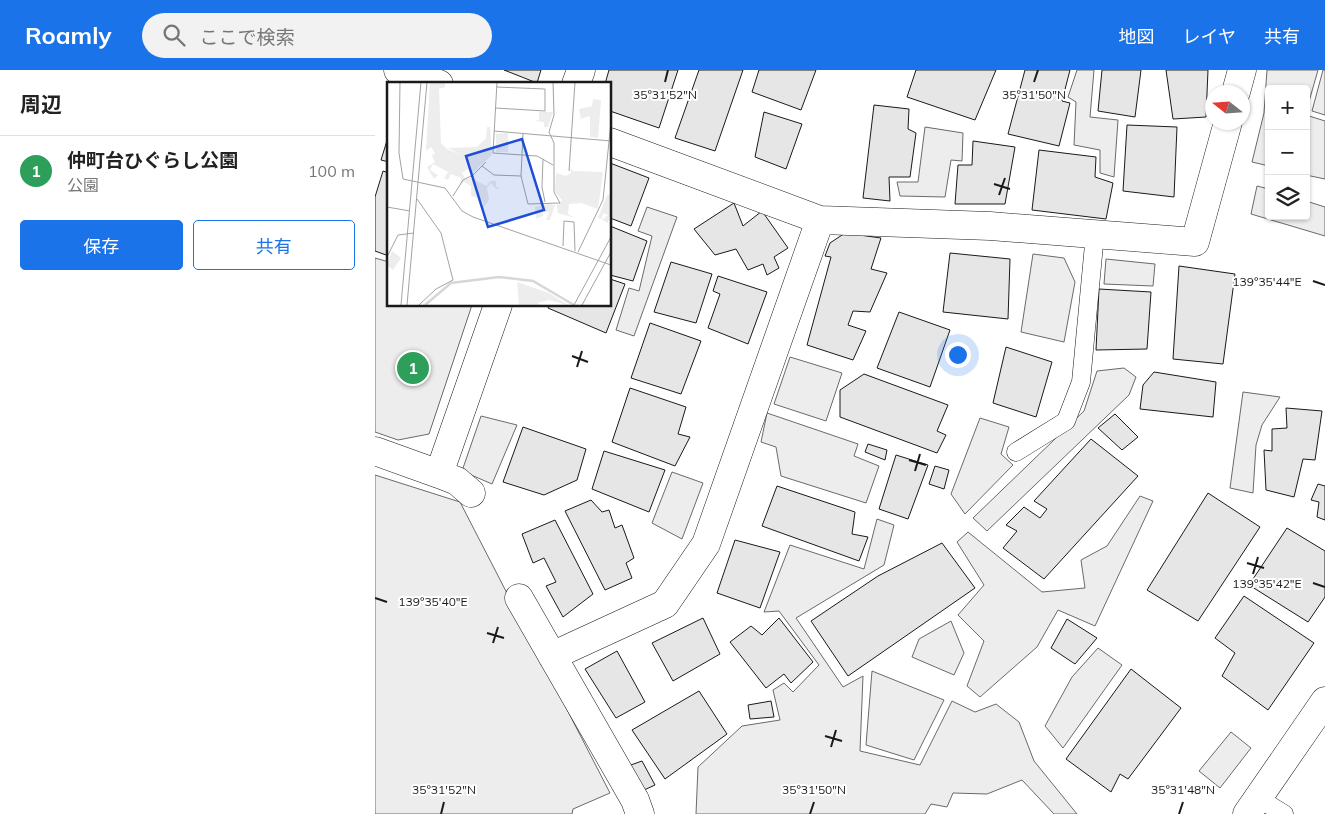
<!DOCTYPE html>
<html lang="ja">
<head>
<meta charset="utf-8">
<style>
  :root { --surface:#fff; --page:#f2f2f2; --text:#222; --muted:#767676; --line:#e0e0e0; --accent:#1a73e8 }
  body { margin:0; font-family:Mulish,"Noto Sans JP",sans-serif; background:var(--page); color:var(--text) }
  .controls { position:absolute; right:15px; top:15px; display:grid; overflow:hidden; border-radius:5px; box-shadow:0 1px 4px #0004 }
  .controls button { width:45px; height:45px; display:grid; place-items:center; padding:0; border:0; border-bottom:1px solid var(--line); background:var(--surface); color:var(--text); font:25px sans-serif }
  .compass { position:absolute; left:830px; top:15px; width:45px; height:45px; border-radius:50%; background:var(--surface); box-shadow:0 1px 4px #0004; rotate:287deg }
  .you { position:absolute; left:582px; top:284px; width:18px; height:18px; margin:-12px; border:4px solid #fff; border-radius:50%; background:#1a73e8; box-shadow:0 0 0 8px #1a73e833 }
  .badge { display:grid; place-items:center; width:32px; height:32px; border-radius:50%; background:var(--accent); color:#fff; font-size:16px; font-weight:700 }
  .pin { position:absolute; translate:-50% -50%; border:2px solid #fff; box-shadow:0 1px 5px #0006 }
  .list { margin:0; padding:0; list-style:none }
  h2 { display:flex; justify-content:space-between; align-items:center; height:65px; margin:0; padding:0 20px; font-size:21px }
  h2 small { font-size:16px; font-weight:400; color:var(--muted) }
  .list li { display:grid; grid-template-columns:32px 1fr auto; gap:15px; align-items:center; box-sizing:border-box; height:70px; padding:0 20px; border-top:1px solid var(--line) }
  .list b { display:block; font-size:19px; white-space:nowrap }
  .list p { margin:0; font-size:16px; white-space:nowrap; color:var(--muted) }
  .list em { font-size:16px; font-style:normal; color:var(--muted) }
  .actions { display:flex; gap:10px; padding:15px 20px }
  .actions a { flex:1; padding:11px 0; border:1px solid var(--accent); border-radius:5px; text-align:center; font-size:18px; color:var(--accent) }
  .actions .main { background:var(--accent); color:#fff }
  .icon { flex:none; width:28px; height:28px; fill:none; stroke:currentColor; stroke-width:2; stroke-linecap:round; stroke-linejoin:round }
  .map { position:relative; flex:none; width:950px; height:744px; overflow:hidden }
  header { display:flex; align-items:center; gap:30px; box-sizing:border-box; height:70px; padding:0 25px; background:var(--accent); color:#fff }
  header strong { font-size:24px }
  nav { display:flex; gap:28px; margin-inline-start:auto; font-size:18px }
  .search { width:350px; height:45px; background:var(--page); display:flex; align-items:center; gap:12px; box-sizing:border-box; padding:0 18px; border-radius:28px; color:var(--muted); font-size:19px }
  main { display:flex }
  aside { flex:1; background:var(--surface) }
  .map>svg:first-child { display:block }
  .built { fill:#ededed; stroke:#6a6a6a }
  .building { fill:#e6e6e6; stroke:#1a1a1a }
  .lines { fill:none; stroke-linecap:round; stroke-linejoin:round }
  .lane-casing { stroke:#1a1a1a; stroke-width:19 }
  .street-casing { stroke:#1a1a1a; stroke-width:29 }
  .secondary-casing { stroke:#1a1a1a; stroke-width:29 }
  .lane { stroke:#fff; stroke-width:18 }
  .street { stroke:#fff; stroke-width:28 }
  .secondary { stroke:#fff; stroke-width:28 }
  .ticks { fill:none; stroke:#1a1a1a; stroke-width:2 }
  .inset-river { fill:none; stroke:#d7d7d7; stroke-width:2.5 }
  .inset-road { fill:none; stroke:#a3a3a3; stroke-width:1 }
  .view { fill:#1d4ed8; fill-opacity:0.15; stroke:#1d4ed8; stroke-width:2.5 }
  .inset-edge { fill:none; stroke:#1a1a1a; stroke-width:2.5 }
  .ticks-label { font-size:12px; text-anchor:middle; fill:#1a1a1a; stroke:#fff; stroke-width:4; stroke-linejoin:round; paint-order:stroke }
</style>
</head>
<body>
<header>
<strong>Roamly</strong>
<div class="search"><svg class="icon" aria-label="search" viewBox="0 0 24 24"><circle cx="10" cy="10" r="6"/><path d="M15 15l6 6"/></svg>ここで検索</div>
<nav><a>地図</a><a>レイヤ</a><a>共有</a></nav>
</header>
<main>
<aside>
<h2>周辺<small></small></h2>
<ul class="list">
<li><span class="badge" style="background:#2e9e5b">1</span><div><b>仲町台ひぐらし公園</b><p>公園</p></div><em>100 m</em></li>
</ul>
<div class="actions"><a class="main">保存</a><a>共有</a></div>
</aside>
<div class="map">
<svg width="950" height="744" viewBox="0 0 950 744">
  <rect width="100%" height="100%" fill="#fff"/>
  <path class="built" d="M702,0H719L715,47L743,50L739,107L725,103V80L699,75L701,32L693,27Z
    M892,0H943L931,42V19H894V96L877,92L889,43Z
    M948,0H950V45L937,41Z
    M931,45L950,51V109L931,105Z
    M550,57L588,63L587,91L576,90L570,127L525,126L522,112H543Z
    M882,116L894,119V146H931V131L950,137V166L876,144Z
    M272,137L302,147L259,266L241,260L254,218L264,221L277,166L263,161Z
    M658,184L689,188L700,212L689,272L646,262Z
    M0,188L14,192V235H97L54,364L23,370L0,362Z
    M731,189L780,194L778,216L729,214Z
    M415,287L467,303L451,351L399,334Z
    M749,298L761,307L754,325L612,461L598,448L709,341L722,301Z
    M868,322L905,327L887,355L881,375L878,423L855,418Z
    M392,343L483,374L479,386L504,396L491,433L406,406L401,377L386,372Z
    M106,346L142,355L117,414L87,401Z
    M605,348L634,357L626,384L638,395L590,444L576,424Z
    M297,402L328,413L307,469L277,453Z
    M0,405L85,432L235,723L198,739L197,744H0Z
    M765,426L778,431L720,556L683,540L662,577L605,627L592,616L609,571L583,545L609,515L582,472L593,462L667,522L710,518L706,490L732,476Z
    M502,449L519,455L509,495L421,548L468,617L488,606L485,681L545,695L577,631L600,642L621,634L644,652L659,691L702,744H679L647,710L612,724L578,723L572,737L556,734L550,744H321L323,697L367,656L405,650L398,620L409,613L418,622L444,595L404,541L389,542L415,475L489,499Z
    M576,551L589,583L579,605L537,587L544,569Z
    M723,578L747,595L688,678L670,656L697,607Z
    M497,601L569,630L539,690L491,675Z
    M856,662L876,678L845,718L824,701Z"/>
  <path class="building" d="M129,0H166L162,13Z
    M234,0H303L284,58L235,41V14H230Z
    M324,0H368L340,81L300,68Z
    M384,0H441L426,40L377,22Z
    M541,0H621L600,50L532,27Z
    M650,0H695L687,31L695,33L684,76L633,64Z
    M727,0H766L760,47L723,41Z
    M791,0H833L831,47L798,49Z
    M499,35L534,39L533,59L541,63L535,107H514L515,131L488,128Z
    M389,42L427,54L411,99L380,87Z
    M752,55L802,57L799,127L748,121Z
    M14,64V92L6,90Z
    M598,71L640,77L630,134H580L583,95H597Z
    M664,80L721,87L720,107L738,113L731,149L657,140Z
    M235,93L274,108L256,156L235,148Z
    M8,101L14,103V186L0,181V127Z
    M359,133L368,156L387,141L413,178L399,187L404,198L392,205L388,194L373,200L361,179L340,185L319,159Z
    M235,156L272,171L258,211L235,205Z
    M470,163L506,168L496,199L512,203L495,242L478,241L473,255L491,261L478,290L432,275L456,187L450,186L455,173Z
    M575,183L635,189L633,249L568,242Z
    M296,192L337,204L321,253L279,242Z
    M804,196L860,204L848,294L798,289Z
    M343,206L392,222L373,274L333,258L345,224L338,221Z
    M235,209L250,214L231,263L173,238L174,235H235Z
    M724,219L776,222L772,279L721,280Z
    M524,242L575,260L555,317L502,298Z
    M275,253L326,271L306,324L256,308Z
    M631,277L677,292L661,347L618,333Z
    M779,302L841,312L838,347L765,339L768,315Z
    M489,304L573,335L562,361L571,365L562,383L465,347V320Z
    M255,318L311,337L303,364L315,367L300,396L237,372Z
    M911,338L947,341L940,390L928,389L919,427L891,420L889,380L897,381V359L912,358Z
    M740,344L763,367L747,380L723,358Z
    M148,357L211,379L202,410L169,425L128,412Z
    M716,369L763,406L669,509L628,478L642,461L631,455L649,437L665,448L672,439L659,431Z
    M493,374L512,380L510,390L490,382Z
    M229,381L290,400L274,442L217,419Z
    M521,385L553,395L533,449L504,439Z
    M560,396L574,400L569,419L554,414Z
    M943,414L950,416V450L942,447L944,432L936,430Z
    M402,416L480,442L477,464L493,467L484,491L387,456Z
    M833,423L885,457L823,551L772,520Z
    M216,430L227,442L234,440L240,458L247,455L259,488L251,493L257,508L230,520L190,441Z
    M180,450L218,524L188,547L171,516L181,512L169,488L158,493L147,464Z
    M912,458L950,481V527L933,552L874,515Z
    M360,470L405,482L385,538L342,523Z
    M567,473L600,518L473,606L436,551L503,506Z
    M869,526L939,573L893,640L847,606L860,583L840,568Z
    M328,548L345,584L298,611L277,573Z
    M404,548L438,592L416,613L409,604L391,618L355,572L376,556L387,565Z
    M692,549L722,568L700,594L676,578Z
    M242,581L270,632L241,648L210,599Z
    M756,599L806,638L753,709L745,704L736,722L691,689Z
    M324,621L352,664L290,709L257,660Z
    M396,631L399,647L375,649L373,635Z
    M267,691L280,715L269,720L253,696Z"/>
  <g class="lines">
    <g class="lane-casing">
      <path id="lane" d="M641,382L691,351L706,312L720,164
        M883,728L909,744"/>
    </g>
    <g class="street-casing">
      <path id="street" d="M23,0L64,14
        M201,14L206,0
        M861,22L867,0
        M235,72L445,150L615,156L820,172L853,52
        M0,381L64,404L123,235
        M64,404L82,411L96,423
        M144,528L260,730L265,744
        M177,586L290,534L331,474L445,150"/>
    </g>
    <g class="secondary-casing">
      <path id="secondary" d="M872,744L950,631"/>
    </g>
    <use href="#lane" class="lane"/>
    <use href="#street" class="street"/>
    <use href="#secondary" class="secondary"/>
  </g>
  <path class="ticks" d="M290,12L293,0M659,12L663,0M619,114L635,119M624,125L630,108M938,211L950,215M197,286L213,292M202,297L207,281M534,390L551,395M540,401L545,384M872,493L889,498M878,504L883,487M938,513L950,517M0,528L12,532M112,563L129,568M118,573L123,557M450,666L467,671M456,677L461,660M66,744L69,732M435,744L439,732M804,744L808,732"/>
  <g transform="translate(12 12)">
    <rect width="224" height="224" fill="#fff"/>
    <path d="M43,0H58V5L52,7L54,61L60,67L74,73L61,66L90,65L99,56L100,45H103L105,73L86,91L80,87L75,91L78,96L73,102L74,96L64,92L61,98L57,96L61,90L46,82L43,88L51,93L47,97L40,85L48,80L45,74L48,71L44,65L39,69ZM206,17L214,18L211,56L203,55V34L186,39L194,37L192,27L205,24ZM152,30H166L161,45H157V40L148,39L152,38ZM121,51V70H109V52ZM183,85L186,89L216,90L211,127L194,121L182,122L181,132L188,136L171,131L170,124L175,118L168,110L169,91L179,94L184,91ZM83,96L100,104L103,99H109V105H113L109,107L104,101L100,106L102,118L93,130L97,122L94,117L84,114V104L77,100L74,104L76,98ZM220,113H224V129L219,127L224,130L221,141L215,138L221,133L216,131L215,137L211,136ZM160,122L168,123L163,138H159L162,130H156V134L149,137L148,125ZM5,169L14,176L6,188L0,183ZM130,200L162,211L181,223L162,218L150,221L154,223H132Z" fill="#ededed"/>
    <path class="inset-river" d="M38,223L64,201L112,195L146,199L187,223"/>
    <path class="inset-road" d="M13,0L12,71L16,97L58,106L75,129L86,135L224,183M110,0L106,71L150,74L166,83M108,26L158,29V7L109,5M107,49L224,59M136,51L134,94L141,122L173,121L167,110V61L162,50L167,33L166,0M156,77L155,105L158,120M95,84L107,93L134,94M182,89L188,0M66,114L76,98L86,93L99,80M30,117L54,151L66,198L49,207L32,223M0,125L23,129M176,164L177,139L187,140L188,169M191,170L216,118L224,40M0,175L11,153L27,151M14,223L34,0M20,223L40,0M187,223L224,155M195,223L224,170"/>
    <path class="view" d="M135,57L157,128L101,145L79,74Z"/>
    <rect width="224" height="224" class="inset-edge"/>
  </g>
  <g class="ticks-label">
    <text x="290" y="29">35°31'52"N</text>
    <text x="659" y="29">35°31'50"N</text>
    <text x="892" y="216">139°35'44"E</text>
    <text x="892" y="518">139°35'42"E</text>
    <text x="58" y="536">139°35'40"E</text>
    <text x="69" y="724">35°31'52"N</text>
    <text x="439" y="724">35°31'50"N</text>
    <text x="808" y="724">35°31'48"N</text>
  </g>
</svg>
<div class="controls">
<button>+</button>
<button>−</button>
<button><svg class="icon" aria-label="layers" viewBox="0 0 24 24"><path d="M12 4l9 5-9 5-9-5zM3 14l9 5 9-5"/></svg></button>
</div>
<svg class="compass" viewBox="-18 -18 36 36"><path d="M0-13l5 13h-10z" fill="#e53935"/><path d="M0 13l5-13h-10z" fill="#767676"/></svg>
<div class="you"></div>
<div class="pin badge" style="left:38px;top:298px;background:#2e9e5b">1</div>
</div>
</main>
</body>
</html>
